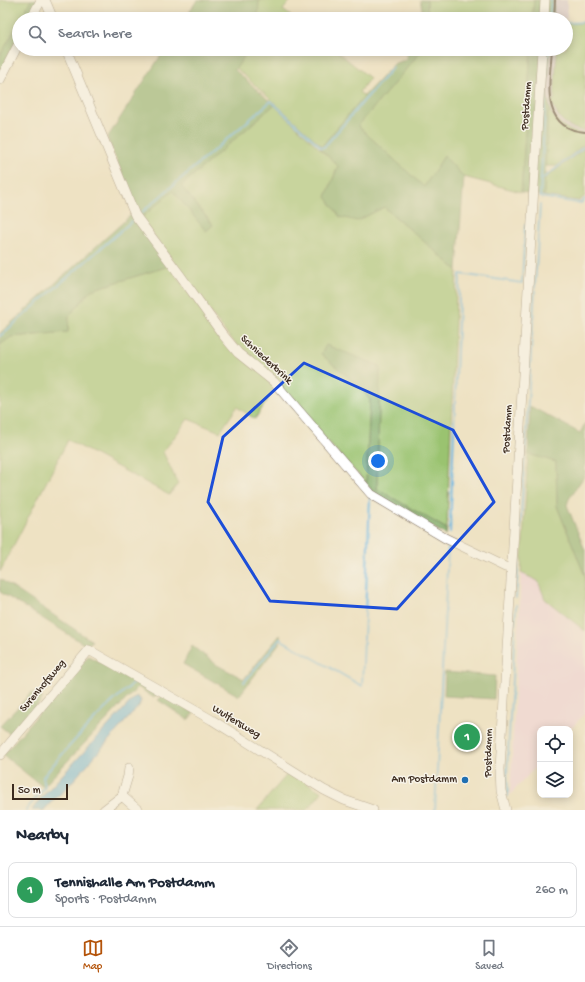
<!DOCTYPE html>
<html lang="en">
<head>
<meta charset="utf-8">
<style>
  :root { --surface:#fff; --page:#f6f6f7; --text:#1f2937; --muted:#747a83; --line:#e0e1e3; --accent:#b45309 }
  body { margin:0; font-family:"Gochi Hand",sans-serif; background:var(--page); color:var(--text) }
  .controls { position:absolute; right:12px; bottom:12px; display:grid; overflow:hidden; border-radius:8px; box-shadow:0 2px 10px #0003 }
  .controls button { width:36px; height:36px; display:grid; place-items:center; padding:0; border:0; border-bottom:1px solid var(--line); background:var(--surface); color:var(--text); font:20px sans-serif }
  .scale { position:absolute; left:12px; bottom:10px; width:56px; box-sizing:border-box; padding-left:4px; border:2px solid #3b2a1e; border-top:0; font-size:11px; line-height:14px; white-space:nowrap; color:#3b2a1e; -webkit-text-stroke:3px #f7f3e8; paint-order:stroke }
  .you { position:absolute; left:378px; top:461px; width:14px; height:14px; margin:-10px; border:3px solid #fff; border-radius:50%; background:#1a73e8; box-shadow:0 0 0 6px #1a73e833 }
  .badge { display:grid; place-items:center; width:26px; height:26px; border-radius:50%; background:var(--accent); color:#fff; font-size:13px; font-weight:700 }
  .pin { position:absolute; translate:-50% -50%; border:2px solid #fff; box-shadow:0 1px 4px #0006 }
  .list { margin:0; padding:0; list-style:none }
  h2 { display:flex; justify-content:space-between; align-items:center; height:52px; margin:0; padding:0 16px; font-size:17px }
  h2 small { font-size:13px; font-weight:400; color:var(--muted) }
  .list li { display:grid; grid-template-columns:26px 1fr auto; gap:12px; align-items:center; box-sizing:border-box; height:56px; margin:0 8px 8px; padding:0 8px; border:1px solid var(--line); border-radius:8px }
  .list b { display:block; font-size:15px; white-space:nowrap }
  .list p { margin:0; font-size:13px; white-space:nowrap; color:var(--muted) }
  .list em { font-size:13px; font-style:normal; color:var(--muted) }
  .icon { flex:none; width:22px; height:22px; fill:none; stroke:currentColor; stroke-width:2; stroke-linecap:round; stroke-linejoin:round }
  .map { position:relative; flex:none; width:585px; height:810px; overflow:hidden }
  .search { position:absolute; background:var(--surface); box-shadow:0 2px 10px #0003; left:12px; right:12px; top:12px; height:44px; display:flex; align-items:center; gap:10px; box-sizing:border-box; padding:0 14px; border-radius:22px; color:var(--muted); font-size:15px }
  .sheet { height:116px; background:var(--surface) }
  nav { display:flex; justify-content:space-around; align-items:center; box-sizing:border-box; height:56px; border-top:1px solid var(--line); background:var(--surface); font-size:11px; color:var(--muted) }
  nav a { display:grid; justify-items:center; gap:2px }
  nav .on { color:var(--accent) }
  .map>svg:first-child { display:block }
  .built { fill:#f1d0e3 }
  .industrial { fill:#cebed1 }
  .green { fill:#9ac36f; stroke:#6a7646 }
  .forest { fill:#7ba962; stroke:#5b6a40 }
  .water { fill:#64b4df; stroke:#506f7e }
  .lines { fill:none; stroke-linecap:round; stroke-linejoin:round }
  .stream { stroke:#64b4df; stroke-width:2 }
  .minor-casing { stroke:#7a6a58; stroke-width:10 }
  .minor { stroke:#fff; stroke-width:9 }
  .rail { stroke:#3b2a1e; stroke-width:2 }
  .marked { fill:none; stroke:#1d4ed8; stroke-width:3; stroke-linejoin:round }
  .poi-dot { fill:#1f6fb2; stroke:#f7f3e8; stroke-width:1.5 }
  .labels { text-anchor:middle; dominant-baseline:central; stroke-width:3; stroke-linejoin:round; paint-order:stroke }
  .street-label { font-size:11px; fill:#3b2a1e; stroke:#f7f3e8 }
  .poi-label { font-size:11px; fill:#3b2a1e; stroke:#f7f3e8; text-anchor:end }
</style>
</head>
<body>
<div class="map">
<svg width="585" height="810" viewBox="0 0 585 810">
  <rect width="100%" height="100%" fill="#f7f3e8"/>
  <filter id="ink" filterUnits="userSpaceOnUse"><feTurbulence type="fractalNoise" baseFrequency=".025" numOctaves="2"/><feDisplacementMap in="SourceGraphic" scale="8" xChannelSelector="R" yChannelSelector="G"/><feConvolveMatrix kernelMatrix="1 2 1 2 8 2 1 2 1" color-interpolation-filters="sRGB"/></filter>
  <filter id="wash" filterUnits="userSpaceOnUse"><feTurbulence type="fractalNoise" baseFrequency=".012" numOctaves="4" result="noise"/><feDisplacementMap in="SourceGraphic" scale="16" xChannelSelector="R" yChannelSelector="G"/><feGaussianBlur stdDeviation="0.9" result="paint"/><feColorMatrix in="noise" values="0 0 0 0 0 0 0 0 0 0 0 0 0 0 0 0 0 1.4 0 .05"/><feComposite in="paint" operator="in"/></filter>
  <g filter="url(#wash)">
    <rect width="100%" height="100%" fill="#eee2c3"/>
    <path class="built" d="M521,572L538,581L545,599L585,631V713L570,730L540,729V762L510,795Z"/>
    <path class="industrial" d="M554,0H567V22H566V19H553Z
      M551,49H557L554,100L551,101L553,106L562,121L575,129L585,131V134L574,132L564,127L551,112L547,95Z"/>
    <path class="green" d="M0,0H31L20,19H19V22L0,56Z
      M259,0H291L283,10L295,19H258Z
      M427,0H534L532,19H428Z
      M585,23V131C567,129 556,117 551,100H554L557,49H566V24Z
      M249,49H334L370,78L359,92L364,96L322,146L236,68Z
      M423,49H531L521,192L464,177L444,156L424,187L358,126Z
      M274,105L338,166L326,197L357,221L384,207L457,270L447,529L377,489L380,366L321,354L360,387L370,400L366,483L226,333L141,218L173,190L206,231L213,225L181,186Z
      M551,112C559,125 570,133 585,134V144L557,166H545L548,113Z
      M585,148V196L579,201L544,196V179Z
      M169,266L221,336L276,387L255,419L237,407L220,432L188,419L163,452L178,484L169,495L68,440L0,572V345L11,337L68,332L69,316L91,290Z
      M528,454L556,462L557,506L585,576V631L545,599L538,581L521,573Z
      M289,772L322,792L307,810H257Z"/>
    <path class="forest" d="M31,0H37L28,19H20Z
      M197,0H259L258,19H185Z
      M420,0H427L428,19H419L422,9Z
      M534,0H554L553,19H532Z
      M19,22V36L1,71L0,70V56Z
      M165,49H249L235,70L274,105L181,186L213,225L206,231L173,191L141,218L107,138Z
      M409,49H423L358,126L424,187L444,156L464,177L457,270L384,207L357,221L340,217L326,197L338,166L320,148L364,96L395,63L405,60Z
      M531,49H551L547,95L551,112L548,113L544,196L521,192Z
      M131,215L169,266L91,290L69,316L68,332L11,337L0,345V333Z
      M326,345L380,366L377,489L447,529L446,535L372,492L366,483L370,400L360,387L321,354Z
      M530,406L580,433L585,423V475L569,499L567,505L585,550V576L557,506L556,462L528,454Z
      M0,579L92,641L87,646L0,592Z
      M280,635L281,641L239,696L183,664L192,646L217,665L244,679Z
      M88,656L142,683L159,693L154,698L138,687L43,787L3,755Z
      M445,672L495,676L494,699L444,696Z
      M32,692L43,698L13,735H11L0,726Z
      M163,695L194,713L188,720L158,700Z"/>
    <path class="water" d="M136,696L141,700L139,706L64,791L53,800L44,810H32L40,799Z"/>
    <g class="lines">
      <path class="stream" d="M550,19L551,0
        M566,23L585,22
        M548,49L540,197L578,203H581L585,199
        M541,180L585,146
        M140,214L271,101L321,147H324L393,67
        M0,336L132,221
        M450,532L460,274L522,283L525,225
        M516,598L540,205
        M244,682L280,639L362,686L370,498
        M508,796L507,773L516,605
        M26,810L45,787L43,777C71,743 101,710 135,682
        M435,810L448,549"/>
    </g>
  </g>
  <g filter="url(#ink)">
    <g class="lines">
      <g class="minor-casing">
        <path id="minor" d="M45,0L53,19
          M31,19L41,0
          M544,19L545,0
          M66,49L135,215L180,275L223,335L238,353L274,382L371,494L445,538L505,567L511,568
          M0,80L19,43
          M0,755L89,650L212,720L324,790L344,800L373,810
          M122,796L138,810
          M104,810L122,796L128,776L129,768
          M506,810L501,791L500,769L542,49"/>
      </g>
      <use href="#minor" class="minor"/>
      <path class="rail" d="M554,19L555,0
        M552,49C550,81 539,129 585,132"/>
    </g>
  </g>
  <path d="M0 0H585V810H0ZM304,363L453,430L494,502L397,609L270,601L208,502L223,437Z" fill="#eee2c3" fill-opacity=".55" fill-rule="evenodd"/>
  <path class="marked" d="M304,363L453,430L494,502L397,609L270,601L208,502L223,437Z"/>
  <circle class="poi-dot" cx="465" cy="780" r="4"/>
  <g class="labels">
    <g class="street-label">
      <text transform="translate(527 106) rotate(-86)">Postdamm</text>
      <text transform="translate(266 360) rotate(43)">Schniederbrink</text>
      <text transform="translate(508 429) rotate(-87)">Postdamm</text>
      <text transform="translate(43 686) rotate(-50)">Surenhofsweg</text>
      <text transform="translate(236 722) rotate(31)">Wulfersweg</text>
      <text transform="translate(489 753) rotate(-89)">Postdamm</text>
    </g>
    <g class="poi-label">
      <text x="457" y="780">Am Postdamm</text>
    </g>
  </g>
</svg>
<div class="controls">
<button><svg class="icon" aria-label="locate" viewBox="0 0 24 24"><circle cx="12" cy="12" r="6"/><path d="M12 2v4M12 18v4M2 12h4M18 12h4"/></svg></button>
<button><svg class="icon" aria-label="layers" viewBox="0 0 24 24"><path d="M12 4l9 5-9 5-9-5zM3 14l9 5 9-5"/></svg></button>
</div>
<div class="scale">50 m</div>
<div class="you"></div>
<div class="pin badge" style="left:467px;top:737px;background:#2e9e5b">1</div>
<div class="search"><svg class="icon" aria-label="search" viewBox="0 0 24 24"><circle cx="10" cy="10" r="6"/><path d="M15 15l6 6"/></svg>Search here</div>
</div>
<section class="sheet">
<h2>Nearby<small></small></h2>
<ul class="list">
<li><span class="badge" style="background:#2e9e5b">1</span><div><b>Tennishalle Am Postdamm</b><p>Sports · Postdamm</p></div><em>260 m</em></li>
</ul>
</section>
<nav>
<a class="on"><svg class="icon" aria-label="map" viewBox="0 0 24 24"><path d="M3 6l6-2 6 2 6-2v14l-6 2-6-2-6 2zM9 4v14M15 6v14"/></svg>Map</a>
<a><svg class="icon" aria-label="directions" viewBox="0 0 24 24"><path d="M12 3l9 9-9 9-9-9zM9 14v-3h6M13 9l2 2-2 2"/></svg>Directions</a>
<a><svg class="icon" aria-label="saved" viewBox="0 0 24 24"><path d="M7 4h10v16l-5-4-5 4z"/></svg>Saved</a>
</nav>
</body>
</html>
